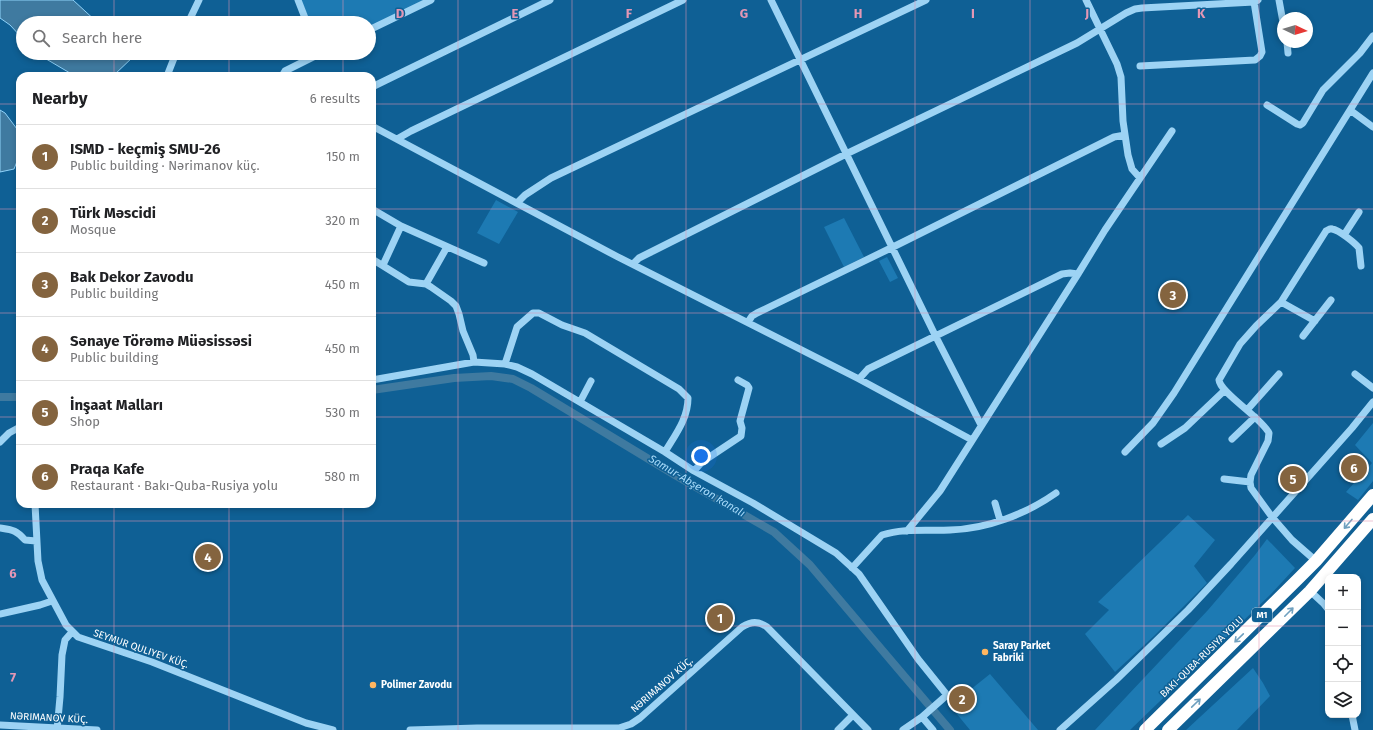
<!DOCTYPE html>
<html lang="en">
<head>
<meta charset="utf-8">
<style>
  :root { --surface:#fff; --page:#f6f6f6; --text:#202124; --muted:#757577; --line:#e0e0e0; --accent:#84643f }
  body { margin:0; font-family:"Fira Sans",sans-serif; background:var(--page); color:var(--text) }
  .controls { position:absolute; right:12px; bottom:12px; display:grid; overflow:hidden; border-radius:8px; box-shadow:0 2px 6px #0003 }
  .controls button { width:36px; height:36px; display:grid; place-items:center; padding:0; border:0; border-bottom:1px solid var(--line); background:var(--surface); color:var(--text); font:20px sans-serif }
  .compass { position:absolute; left:1277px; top:12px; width:36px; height:36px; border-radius:50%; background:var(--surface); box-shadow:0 2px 6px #0003; rotate:94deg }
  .you { position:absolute; left:701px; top:456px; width:14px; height:14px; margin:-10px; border:3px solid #fff; border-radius:50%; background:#1a73e8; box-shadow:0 0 0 6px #1a73e833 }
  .badge { display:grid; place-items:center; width:26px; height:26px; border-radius:50%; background:var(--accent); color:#fff; font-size:13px; font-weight:700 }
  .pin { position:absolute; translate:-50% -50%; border:2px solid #fff; box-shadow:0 1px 4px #0006 }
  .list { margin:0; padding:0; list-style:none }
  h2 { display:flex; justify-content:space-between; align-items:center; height:52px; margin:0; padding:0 16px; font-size:17px }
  h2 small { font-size:13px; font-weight:400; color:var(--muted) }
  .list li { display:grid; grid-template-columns:26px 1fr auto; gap:12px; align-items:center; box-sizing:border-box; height:64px; padding:0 16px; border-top:1px solid var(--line) }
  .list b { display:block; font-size:15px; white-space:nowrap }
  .list p { margin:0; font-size:13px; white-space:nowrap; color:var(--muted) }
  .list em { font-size:13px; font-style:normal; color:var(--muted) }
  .icon { flex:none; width:22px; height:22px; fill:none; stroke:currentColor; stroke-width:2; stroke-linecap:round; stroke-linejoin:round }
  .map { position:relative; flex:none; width:1373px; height:730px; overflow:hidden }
  .search { position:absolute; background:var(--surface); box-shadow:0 2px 6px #0003; left:16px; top:16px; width:360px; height:44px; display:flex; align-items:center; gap:10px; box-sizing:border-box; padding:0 14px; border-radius:22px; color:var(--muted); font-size:15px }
  .panel { position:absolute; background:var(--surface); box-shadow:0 2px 6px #0003; left:16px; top:72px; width:360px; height:436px; border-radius:12px }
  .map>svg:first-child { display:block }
  .green { fill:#1d7ab3 }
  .water { fill:#3f7aa0; stroke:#8ed1f8 }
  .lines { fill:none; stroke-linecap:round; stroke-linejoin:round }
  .canal { stroke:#3f7aa0; stroke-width:8 }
  .minor { stroke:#9dd3f4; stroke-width:7 }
  .highway { stroke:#fff; stroke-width:12 }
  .oneway { stroke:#6fa0bf }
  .grid { fill:none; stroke:#e497b5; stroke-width:1; stroke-opacity:0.55 }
  .poi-dot { fill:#ffb660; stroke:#0f6095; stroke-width:1.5 }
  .labels { text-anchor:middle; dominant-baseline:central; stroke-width:3; stroke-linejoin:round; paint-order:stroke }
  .shield { fill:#0f6095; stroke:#b7cfdf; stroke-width:1 }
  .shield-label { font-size:9px; font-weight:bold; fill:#fff }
  .poi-label { font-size:10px; font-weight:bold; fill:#fff; stroke:#0f6095; text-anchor:start }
  .street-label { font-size:10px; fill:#fff; stroke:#0f6095 }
  .water-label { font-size:11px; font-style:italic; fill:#a9dcfb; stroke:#0f6095 }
  .grid-label { font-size:13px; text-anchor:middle; font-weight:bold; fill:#e497b5; stroke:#0f6095; stroke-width:3; stroke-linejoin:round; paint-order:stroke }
</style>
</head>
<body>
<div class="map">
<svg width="1373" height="730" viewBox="0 0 1373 730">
  <rect width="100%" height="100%" fill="#0f6095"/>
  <path class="green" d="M301,0H425L369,27V23H311Z
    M496,200L518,212L499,244L477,233Z
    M844,218L864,257L844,267L824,227Z
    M887,257L898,278L890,282L879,261Z
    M1373,423V481L1358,500L1346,492L1372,463L1355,445Z
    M1188,515L1215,540L1194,566L1207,583L1154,636L1115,672L1085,634L1109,610L1098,602Z
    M1267,539L1295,568L1271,594L1130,730H1095L1208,610L1255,555Z
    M1253,668L1263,683L1270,696L1237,730H1186Z
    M990,674L1038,730H970L947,702L965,686L970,690Z"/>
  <path class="water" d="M0,0H73L98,23H23V39L10,25L0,18Z
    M36,53H130L134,56L113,76H75Z
    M0,110L5,113L20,133V154L14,169L0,172Z"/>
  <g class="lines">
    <path class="canal" d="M372,390L454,378L491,376L513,379L531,388L675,475L774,532L810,565L950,730
      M0,397H20"/>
    <path class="minor" d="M298,0L307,23
      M771,0L936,337L981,425
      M1086,0L1117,64L1121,77L1123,121L1128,155L1132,169L1140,178
      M1279,0L1283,22
      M188,23L199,0
      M369,30L431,0
      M1287,42L1288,53
      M1140,66L1255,60L1260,56L1262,52L1254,2
      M167,76L176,53
      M282,76L285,71L321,53
      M372,87L550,0
      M1267,105L1297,124L1300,125L1303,123L1323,90L1360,53L1373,36
      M1350,110L1373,127
      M372,126L618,257L859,379L972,440
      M397,139L411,131L683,0
      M517,203L525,195L551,178L926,0
      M372,209L401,226L484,263
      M1344,235L1359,212
      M372,259L409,282L426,284L431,287L451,301L456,306L459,314L463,331L473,355L474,362
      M633,264L639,258L653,251L846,154L1077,43L1126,13L1135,9L1142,8L1254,2L1258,0
      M383,265L401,226
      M426,284L447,247
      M1281,302L1326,231C1328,230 1330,228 1332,229C1339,230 1355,243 1359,248L1361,266
      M1315,321L1281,302L1256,326L1240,344L1219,380C1220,393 1261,417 1269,433L1268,441L1251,475L1250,482L1251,488L1272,517L1292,540L1316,561
      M748,322L752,316L757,313L893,247L1114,137L1125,135
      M1303,336L1331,300
      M505,364L517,327L533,313H539L562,325L585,333L679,389L688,398C688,419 675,435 665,452
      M1355,374L1373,388
      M859,379L868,369L1062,274L1070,273L1078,274
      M372,380L474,362L505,364L517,367L532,374L665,452L694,471L753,503L836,553L859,574L918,659L947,695L922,717L903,730
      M580,402L591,381
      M1247,410L1279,374
      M1232,439L1255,417
      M0,442L9,433L20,427
      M1161,444L1185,428L1225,390
      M1125,452L1153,423L1174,393L1373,73
      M694,471L702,462L741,436L742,428L740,421L749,388L747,385L738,380
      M1224,479L1250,482
      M995,503L1000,520
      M35,504L38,561L42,580L66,625L78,637L152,662L306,723L333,730
      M0,528C13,530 16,530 25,540L36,541
      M907,531L940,491L1078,274L1105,230L1172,131
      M852,568L882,535C903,528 927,531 950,530C987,529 1026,514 1056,493
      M1310,591L1324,604L1328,609
      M0,614L40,605L52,601
      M1352,715L1355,730
      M922,717L933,730
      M0,725L97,730
      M57,730L60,697L62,655L65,640L72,632
      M410,730L477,728H619L631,724L640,718L742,627C752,621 758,621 767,627L868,730
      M838,730L853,715
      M1060,730L1116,680L1188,610L1231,564L1352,428L1373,402"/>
    <path class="highway" d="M1145,730L1299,578L1316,561L1373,495
      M1168,730L1310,591L1373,519"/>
  </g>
  <defs><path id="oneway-shaft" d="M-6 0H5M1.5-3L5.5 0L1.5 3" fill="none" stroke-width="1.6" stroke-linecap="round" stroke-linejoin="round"/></defs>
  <g class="oneway">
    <use href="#oneway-shaft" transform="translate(1348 524) rotate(131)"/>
    <use href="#oneway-shaft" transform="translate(1289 612) rotate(-45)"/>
    <use href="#oneway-shaft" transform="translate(1239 638) rotate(136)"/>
    <use href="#oneway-shaft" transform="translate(1196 703) rotate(-44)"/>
  </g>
  <path class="grid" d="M114,0V23M229,0V23M343,0V23M458,0V730M572,0V730M686,0V730M801,0V730M915,0V730M1030,0V730M1144,0V730M1259,0V730M114,53V76M229,53V76M343,53V76M0,104H20M372,104H1373M0,209H20M372,209H1373M0,313H20M372,313H1373M0,417H20M372,417H1373M114,504V730M229,504V730M343,504V730M0,521H1373M0,626H1328M1358,626H1373"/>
  <g class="poi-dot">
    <circle cx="985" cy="652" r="4"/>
    <circle cx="373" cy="685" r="4"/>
  </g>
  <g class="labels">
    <rect class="shield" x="1252" y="608" width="20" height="14" rx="3"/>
    <g class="shield-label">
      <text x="1262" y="615">M1</text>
    </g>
    <g class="poi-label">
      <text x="993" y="646">Saray Parket<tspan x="993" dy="12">Fabriki</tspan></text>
      <text x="381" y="685">Polimer Zavodu</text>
    </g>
    <g class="street-label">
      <text transform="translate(141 649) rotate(19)">SEYMUR QULIYEV KÜÇ.</text>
      <text transform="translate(1202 657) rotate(-44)">BAKI-QUBA-RUSIYA YOLU</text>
      <text transform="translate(662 685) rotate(-41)">NƏRIMANOV KÜÇ.</text>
      <text transform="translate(49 718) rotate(3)">NƏRIMANOV KÜÇ.</text>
    </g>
    <g class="water-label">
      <text transform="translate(697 486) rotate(31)">Samur-Abşeron kanalı</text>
    </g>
  </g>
  <g class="grid-label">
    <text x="400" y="18">D</text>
    <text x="515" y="18">E</text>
    <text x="629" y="18">F</text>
    <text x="744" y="18">G</text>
    <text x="858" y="18">H</text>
    <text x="973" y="18">I</text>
    <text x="1087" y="18">J</text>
    <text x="1201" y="18">K</text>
    <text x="13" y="578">6</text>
    <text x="13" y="682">7</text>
  </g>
</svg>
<div class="controls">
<button>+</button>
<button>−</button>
<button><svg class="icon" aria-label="locate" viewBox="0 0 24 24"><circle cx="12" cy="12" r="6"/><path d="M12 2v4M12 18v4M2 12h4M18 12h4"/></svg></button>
<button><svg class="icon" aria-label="layers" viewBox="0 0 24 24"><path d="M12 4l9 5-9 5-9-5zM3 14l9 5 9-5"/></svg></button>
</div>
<svg class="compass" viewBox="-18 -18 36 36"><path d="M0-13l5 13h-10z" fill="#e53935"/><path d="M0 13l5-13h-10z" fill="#757577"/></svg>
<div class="you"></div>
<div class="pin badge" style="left:720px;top:618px">1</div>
<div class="pin badge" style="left:962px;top:699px">2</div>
<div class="pin badge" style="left:1173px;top:295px">3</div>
<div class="pin badge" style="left:208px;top:557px">4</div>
<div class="pin badge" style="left:1293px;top:479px">5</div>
<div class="pin badge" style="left:1354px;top:468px">6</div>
<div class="search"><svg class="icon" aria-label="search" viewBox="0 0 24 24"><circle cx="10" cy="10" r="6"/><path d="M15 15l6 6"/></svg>Search here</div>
<section class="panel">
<h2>Nearby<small>6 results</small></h2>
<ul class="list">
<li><span class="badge">1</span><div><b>ISMD - keçmiş SMU-26</b><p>Public building · Nərimanov küç.</p></div><em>150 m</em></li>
<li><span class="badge">2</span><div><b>Türk Məscidi</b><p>Mosque</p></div><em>320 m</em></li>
<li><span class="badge">3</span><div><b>Bak Dekor Zavodu</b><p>Public building</p></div><em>450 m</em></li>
<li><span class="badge">4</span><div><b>Sənaye Törəmə Müəsissəsi</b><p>Public building</p></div><em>450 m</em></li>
<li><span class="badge">5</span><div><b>İnşaat Malları</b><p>Shop</p></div><em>530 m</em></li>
<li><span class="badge">6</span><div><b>Praqa Kafe</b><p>Restaurant · Bakı-Quba-Rusiya yolu</p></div><em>580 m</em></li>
</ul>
</section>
</div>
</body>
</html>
